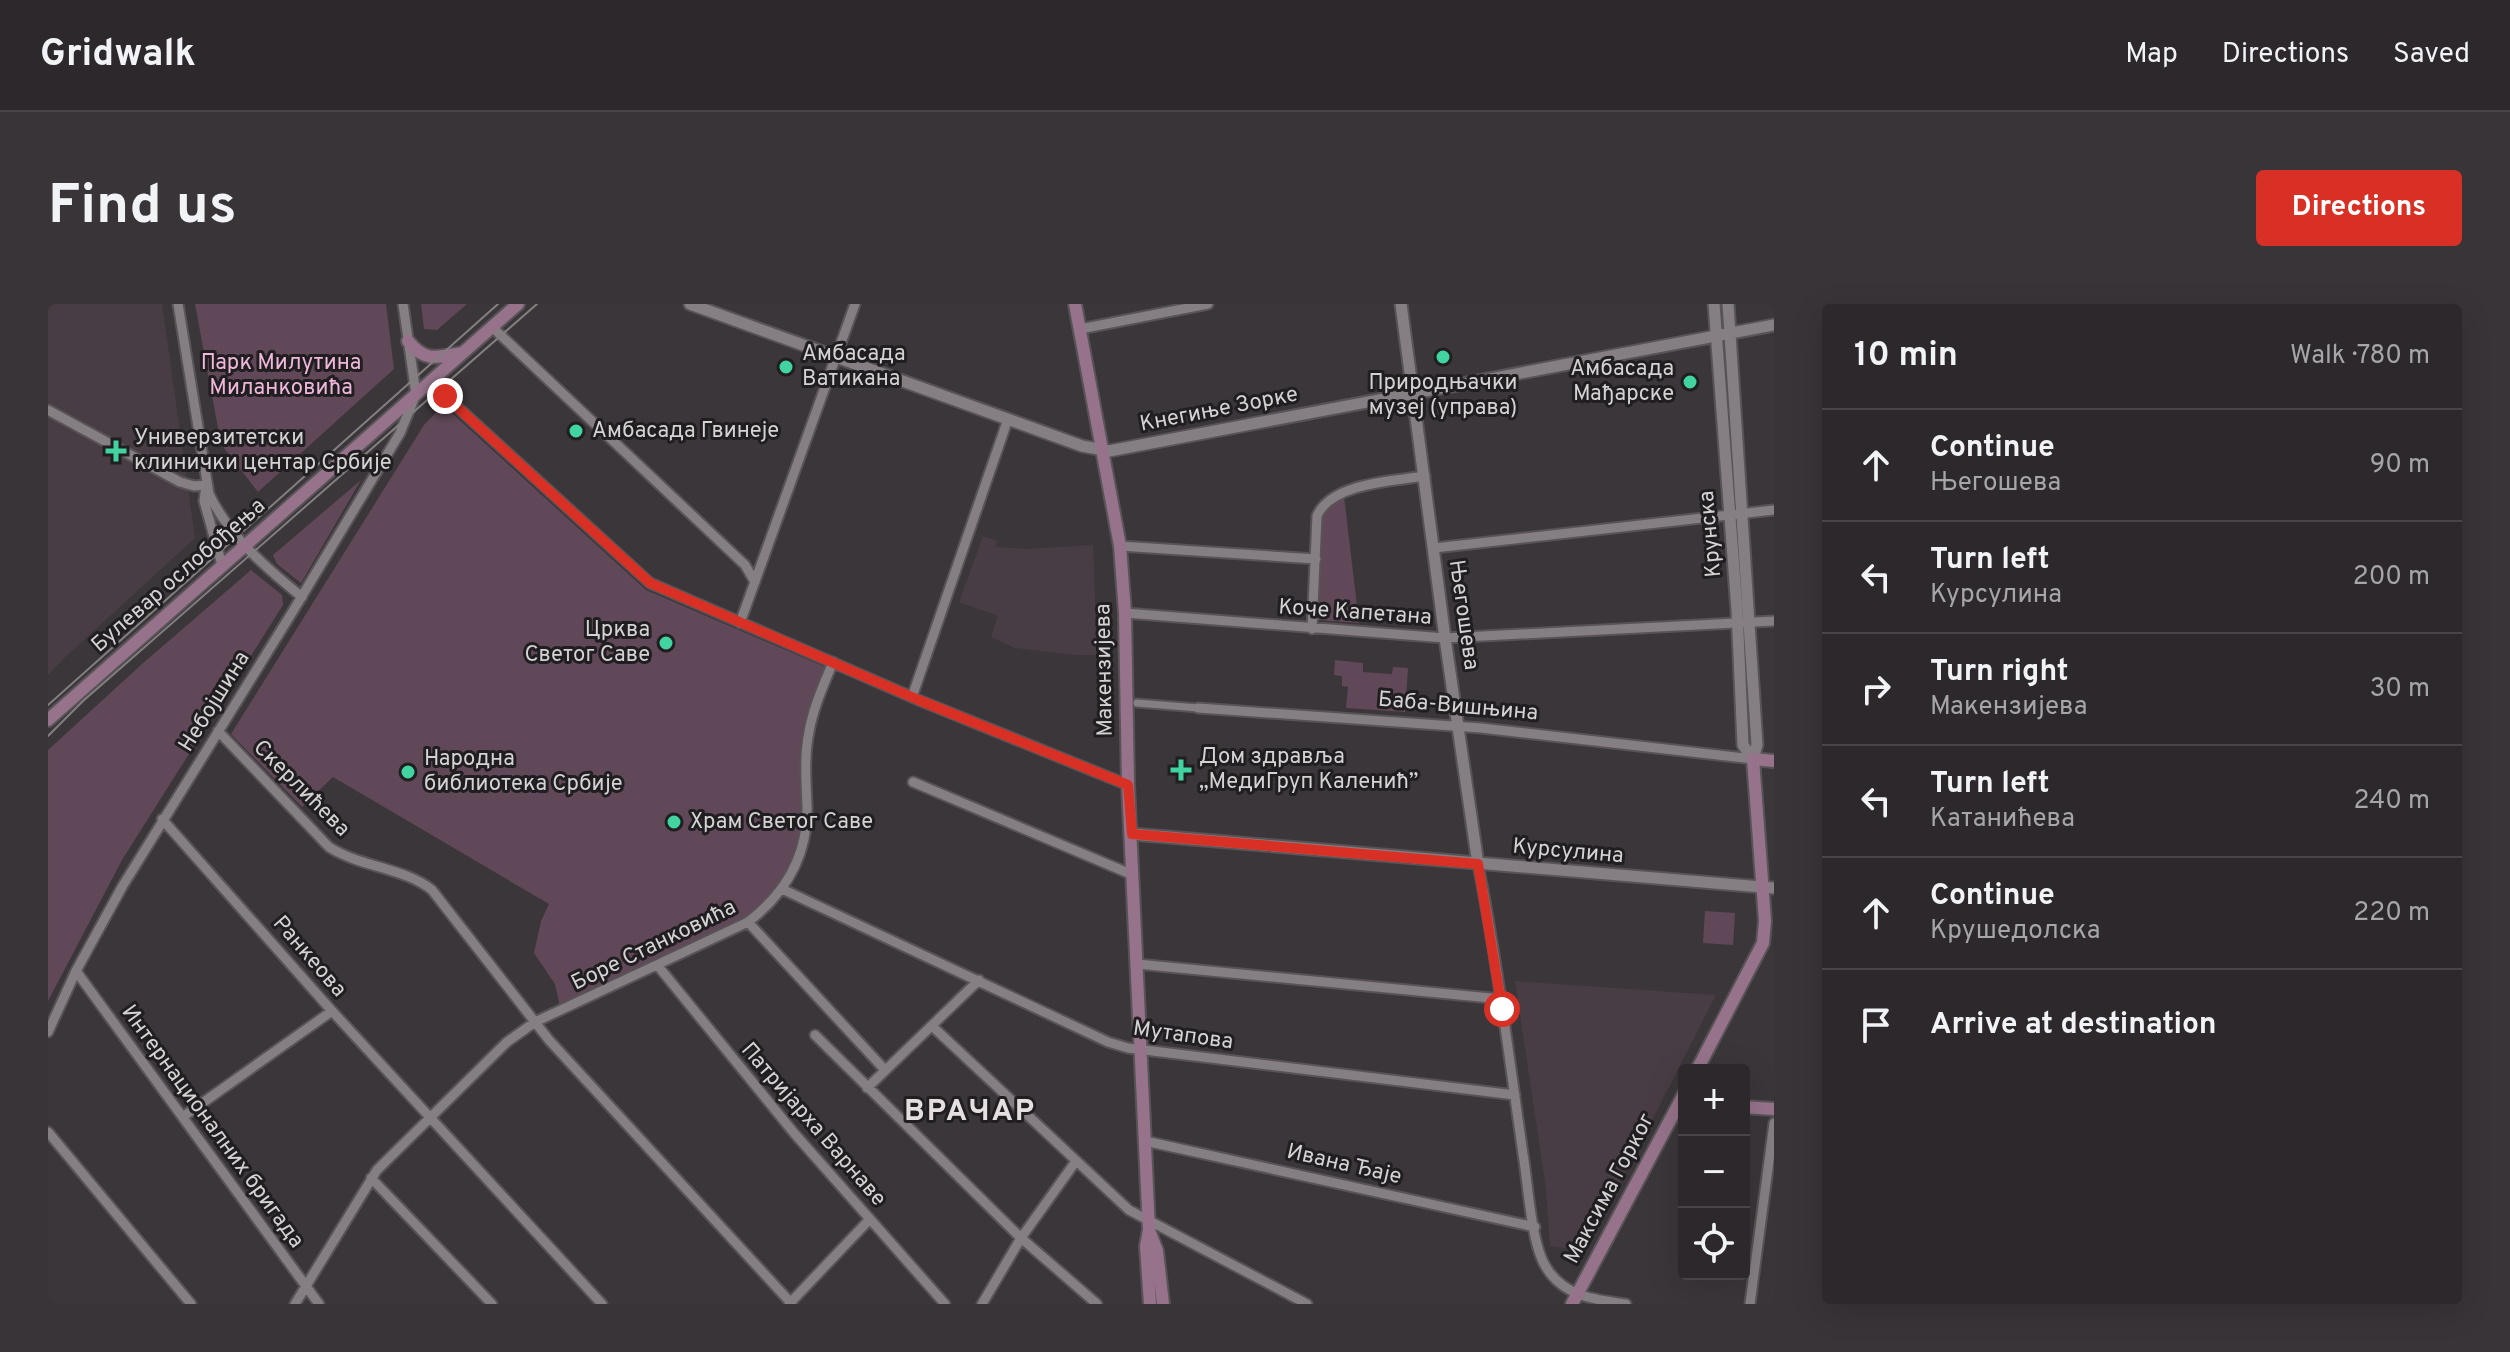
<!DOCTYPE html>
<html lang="en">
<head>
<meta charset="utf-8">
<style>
  :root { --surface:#2c282b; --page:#383437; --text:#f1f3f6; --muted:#a6a6a9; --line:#484447; --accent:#d93025 }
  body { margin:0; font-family:Overpass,sans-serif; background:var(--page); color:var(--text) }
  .controls { position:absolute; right:24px; bottom:24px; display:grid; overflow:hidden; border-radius:8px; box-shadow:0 8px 32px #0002 }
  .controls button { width:72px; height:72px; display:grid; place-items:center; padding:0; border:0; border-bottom:2px solid var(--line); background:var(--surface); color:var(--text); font:40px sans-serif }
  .stop { position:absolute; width:24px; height:24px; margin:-18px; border:6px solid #d93025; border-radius:50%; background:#fff }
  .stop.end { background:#d93025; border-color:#fff; box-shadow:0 2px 8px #0008 }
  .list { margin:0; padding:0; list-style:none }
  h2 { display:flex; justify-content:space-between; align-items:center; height:104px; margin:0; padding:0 32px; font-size:34px }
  h2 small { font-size:26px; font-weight:400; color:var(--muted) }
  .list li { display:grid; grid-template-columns:52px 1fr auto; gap:24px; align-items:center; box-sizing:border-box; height:112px; padding:0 32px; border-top:2px solid var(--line) }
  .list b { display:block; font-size:30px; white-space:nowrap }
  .list p { margin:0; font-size:26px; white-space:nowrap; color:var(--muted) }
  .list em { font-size:26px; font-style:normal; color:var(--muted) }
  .icon { flex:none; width:44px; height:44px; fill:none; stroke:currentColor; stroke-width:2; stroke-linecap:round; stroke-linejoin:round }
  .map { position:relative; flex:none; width:1726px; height:1000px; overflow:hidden; border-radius:8px }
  header { display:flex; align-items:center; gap:48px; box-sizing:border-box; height:112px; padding:0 40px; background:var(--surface); border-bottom:2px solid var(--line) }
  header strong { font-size:38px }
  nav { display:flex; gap:44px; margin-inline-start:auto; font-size:28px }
  .intro { display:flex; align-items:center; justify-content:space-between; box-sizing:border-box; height:192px; padding:0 48px }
  h1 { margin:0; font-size:56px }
  .button { padding:20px 36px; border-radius:8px; background:var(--accent); color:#fff; font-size:28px; font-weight:700 }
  main { display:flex; gap:48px; padding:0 48px }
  aside { flex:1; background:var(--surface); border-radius:8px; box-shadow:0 8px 32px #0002 }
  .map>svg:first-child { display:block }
  .built { fill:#483d44 }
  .green { fill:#614858 }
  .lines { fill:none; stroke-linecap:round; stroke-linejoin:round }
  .pedestrian-casing { stroke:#585356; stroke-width:11 }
  .minor-casing { stroke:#585356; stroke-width:13 }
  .tertiary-casing { stroke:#585356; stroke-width:15 }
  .secondary-casing { stroke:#585356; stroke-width:16 }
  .pedestrian { stroke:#857f83; stroke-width:7 }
  .minor { stroke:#857f83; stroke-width:9 }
  .tertiary { stroke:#857f83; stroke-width:11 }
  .secondary { stroke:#96738b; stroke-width:12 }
  .tram { stroke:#837f81; stroke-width:2 }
  .route { stroke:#d93025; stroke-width:10 }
  .poi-dot { fill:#41d4a1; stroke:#201e20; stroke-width:3 }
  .labels { text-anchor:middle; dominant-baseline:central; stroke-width:6; stroke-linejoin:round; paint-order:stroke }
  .poi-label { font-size:22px; fill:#d5d2d4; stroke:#201e20; text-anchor:start }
  .park-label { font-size:22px; fill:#efb7da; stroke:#201e20 }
  .street-label { font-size:22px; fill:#d5d2d4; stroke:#201e20 }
  .district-label { font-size:30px; font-weight:bold; letter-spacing:2px; fill:#e5dfe2; stroke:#201e20 }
</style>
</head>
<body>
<header>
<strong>Gridwalk</strong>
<nav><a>Map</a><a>Directions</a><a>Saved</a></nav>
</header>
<div class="intro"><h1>Find us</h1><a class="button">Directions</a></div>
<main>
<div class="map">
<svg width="1726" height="1000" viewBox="0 0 1726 1000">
  <rect width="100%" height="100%" fill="#3b3639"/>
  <path class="built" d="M0,0H114L147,234L14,356L0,371Z
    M935,232L949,237L947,243L978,245L1045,241L1049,351H1026L967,344L943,333L950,312L911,298Z
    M1467,677L1668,691L1537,947L1502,942L1498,885Z"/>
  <path class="green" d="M147,0H338L346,65L210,188L173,140Z
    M373,0H419L389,26L376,25Z
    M395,101L598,286L782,365L764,415L750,556L713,608L513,707L507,680L486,649L493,617L501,600L285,473L254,503L183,430L376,121Z
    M313,176L253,279L229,260L225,251Z
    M1296,192L1311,319L1269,316L1275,210L1283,201Z
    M203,266L234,291L235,301L74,556L0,697V446L94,360Z
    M1287,356L1315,359V368L1344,370L1345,363L1360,364L1357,408L1298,404L1300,383L1294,382V372L1286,371Z
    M1657,607L1687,609L1685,641L1655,639Z"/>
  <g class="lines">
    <g class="pedestrian-casing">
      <path id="pedestrian" d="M1089,399L1150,404"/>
    </g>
    <g class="minor-casing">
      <path id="minor" d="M130,0L161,190C181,232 218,264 254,293
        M444,23L697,261L707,278
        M1032,25L1160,0
        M382,78L602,279L873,397L1080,481
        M0,106L132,178L146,182L158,181L156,197L174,261
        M1072,242L1268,255
        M1386,244L1726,206
        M1077,309L1397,334L1726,317
        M692,319L807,0
        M1264,325L1269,212C1283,179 1345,177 1377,172
        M864,393L960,115
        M1150,404L1433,424L1705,455
        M170,427L281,543C312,563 357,564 384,586L501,736L744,1000
        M865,478L1085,571
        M114,515L284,707L554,1000
        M1430,560C1449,656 1461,753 1475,850C1480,879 1483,940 1498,963C1515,992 1547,996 1578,1000
        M734,585L1060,738L1080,744L1467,791
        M700,618L837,766
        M1089,660L1453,695
        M610,662L746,829L897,1000
        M28,667L271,1000
        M884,722L1081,906L1259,1000
        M0,728L28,667L74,583L245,307L352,129L368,90L355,0
        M767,731L973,934L1049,1000
        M819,784L931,676
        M136,812L284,707
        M0,828L143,1000
        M1097,837L1487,923
        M323,874L444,1000
        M247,1000L329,866L459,738L487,718L700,618C738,589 760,550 759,502C758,477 756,452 761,428C765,404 776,380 785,358
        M741,1000L822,915
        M934,1000L973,934L1028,857
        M1702,1000L1726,819"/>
    </g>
    <g class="tertiary-casing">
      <path id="tertiary" d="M642,0L1034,142L1061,147L1726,21
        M1353,0L1397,334L1430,560
        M1666,0L1689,306L1695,441L1705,455
        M1680,0L1709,441L1705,455
        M1084,530L1726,584"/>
    </g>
    <g class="secondary-casing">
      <path id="secondary" d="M1027,0L1072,242L1077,309L1080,481L1101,926L1098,942L1102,1000
        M360,37C377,59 390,53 414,49
        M0,416L470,0
        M1649,766L1715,639L1717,617L1705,455L1726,457
        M1696,803L1726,805
        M1101,926L1109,947L1115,1000
        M1524,1000L1636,790"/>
    </g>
    <use href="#pedestrian" class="pedestrian"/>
    <use href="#minor" class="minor"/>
    <use href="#tertiary" class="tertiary"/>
    <use href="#secondary" class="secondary"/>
    <path class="tram" d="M0,401L450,0
      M0,432L35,397L489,0"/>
  </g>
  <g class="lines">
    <path class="route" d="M397,92L602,279L873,397L1080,481L1084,530L1430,560L1454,705"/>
  </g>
  <g class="poi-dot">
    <circle cx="1395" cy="53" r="8"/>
    <circle cx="738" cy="63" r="8"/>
    <circle cx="1642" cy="78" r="8"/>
    <circle cx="528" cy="127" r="8"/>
    <path d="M64 135h8v8h8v8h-8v8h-8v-8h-8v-8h8z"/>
    <circle cx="618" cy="339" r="8"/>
    <path d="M1129 454h8v8h8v8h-8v8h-8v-8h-8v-8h8z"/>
    <circle cx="360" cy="468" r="8"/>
    <circle cx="626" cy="518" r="8"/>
  </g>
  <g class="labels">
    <g class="poi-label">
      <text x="754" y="50">Амбасада<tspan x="754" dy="25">Ватикана</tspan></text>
      <text x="1626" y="65" text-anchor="end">Амбасада<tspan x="1626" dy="25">Мађарске</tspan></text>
      <text x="1395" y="79" text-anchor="middle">Природњачки<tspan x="1395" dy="25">музеј (управа)</tspan></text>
      <text x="544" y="127">Амбасада Гвинеје</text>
      <text x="86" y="134">Универзитетски<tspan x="86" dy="25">клинички центар Србије</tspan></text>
      <text x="602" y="326" text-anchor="end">Црква<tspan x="602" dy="25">Светог Саве</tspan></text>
      <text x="1151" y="453">Дом здравља<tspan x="1151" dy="25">„МедиГруп Каленић”</tspan></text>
      <text x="376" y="455">Народна<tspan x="376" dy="25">библиотека Србије</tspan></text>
      <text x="642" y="518">Храм Светог Саве</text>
    </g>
    <g class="park-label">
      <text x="233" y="59">Парк Милутина<tspan x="233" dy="25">Миланковића</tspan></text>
    </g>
    <g class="street-label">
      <text transform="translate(1171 106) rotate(-11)">Кнегиње Зорке</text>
      <text transform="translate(1663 230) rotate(-95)">Крунска</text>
      <text transform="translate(131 272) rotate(-41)">Булевар ослобођења</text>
      <text transform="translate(1307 309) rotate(4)">Коче Капетана</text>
      <text transform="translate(1415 311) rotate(82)">Његошева</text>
      <text transform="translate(1057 366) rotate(-91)">Макензијева</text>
      <text transform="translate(167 398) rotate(-58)">Небојшина</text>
      <text transform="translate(1410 403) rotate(5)">Баба-Вишњина</text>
      <text transform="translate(253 485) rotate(45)">Скерлићева</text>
      <text transform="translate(1520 548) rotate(5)">Курсулина</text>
      <text transform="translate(606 642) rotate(-26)">Боре Станковића</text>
      <text transform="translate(261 653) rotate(49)">Ранкеова</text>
      <text transform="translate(1135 732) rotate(8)">Мутапова</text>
      <text transform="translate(765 821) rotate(49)">Патријарха Варнаве</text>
      <text transform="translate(164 823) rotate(54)">Интернационалних бригада</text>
      <text transform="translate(1296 861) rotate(13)">Ивана Ђаје</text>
      <text transform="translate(1562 885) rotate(-62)">Максима Горког</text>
    </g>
    <g class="district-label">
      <text x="922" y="808">ВРАЧАР</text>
    </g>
  </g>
</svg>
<div class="controls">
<button>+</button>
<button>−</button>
<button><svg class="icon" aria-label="locate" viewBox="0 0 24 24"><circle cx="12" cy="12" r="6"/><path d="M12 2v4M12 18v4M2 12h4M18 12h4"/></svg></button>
</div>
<div class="stop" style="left:1454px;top:705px"></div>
<div class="stop end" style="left:397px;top:92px"></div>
</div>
<aside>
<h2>10 min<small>Walk · 780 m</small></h2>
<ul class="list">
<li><svg class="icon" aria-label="ahead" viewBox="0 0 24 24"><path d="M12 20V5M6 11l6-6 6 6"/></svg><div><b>Continue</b><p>Његошева</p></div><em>90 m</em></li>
<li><svg class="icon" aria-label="left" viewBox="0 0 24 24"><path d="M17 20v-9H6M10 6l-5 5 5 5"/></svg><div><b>Turn left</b><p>Курсулина</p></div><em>200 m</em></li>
<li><svg class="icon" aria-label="right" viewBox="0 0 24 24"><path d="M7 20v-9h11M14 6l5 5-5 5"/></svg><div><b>Turn right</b><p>Макензијева</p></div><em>30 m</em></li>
<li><svg class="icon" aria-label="left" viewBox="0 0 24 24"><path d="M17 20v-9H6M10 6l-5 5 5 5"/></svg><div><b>Turn left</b><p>Катанићева</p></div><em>240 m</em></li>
<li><svg class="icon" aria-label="ahead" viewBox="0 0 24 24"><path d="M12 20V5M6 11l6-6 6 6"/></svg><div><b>Continue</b><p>Крушедолска</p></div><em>220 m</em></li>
<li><svg class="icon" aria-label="arrive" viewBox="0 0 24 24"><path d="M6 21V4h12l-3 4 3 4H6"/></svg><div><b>Arrive at destination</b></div></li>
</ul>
</aside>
</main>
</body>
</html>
